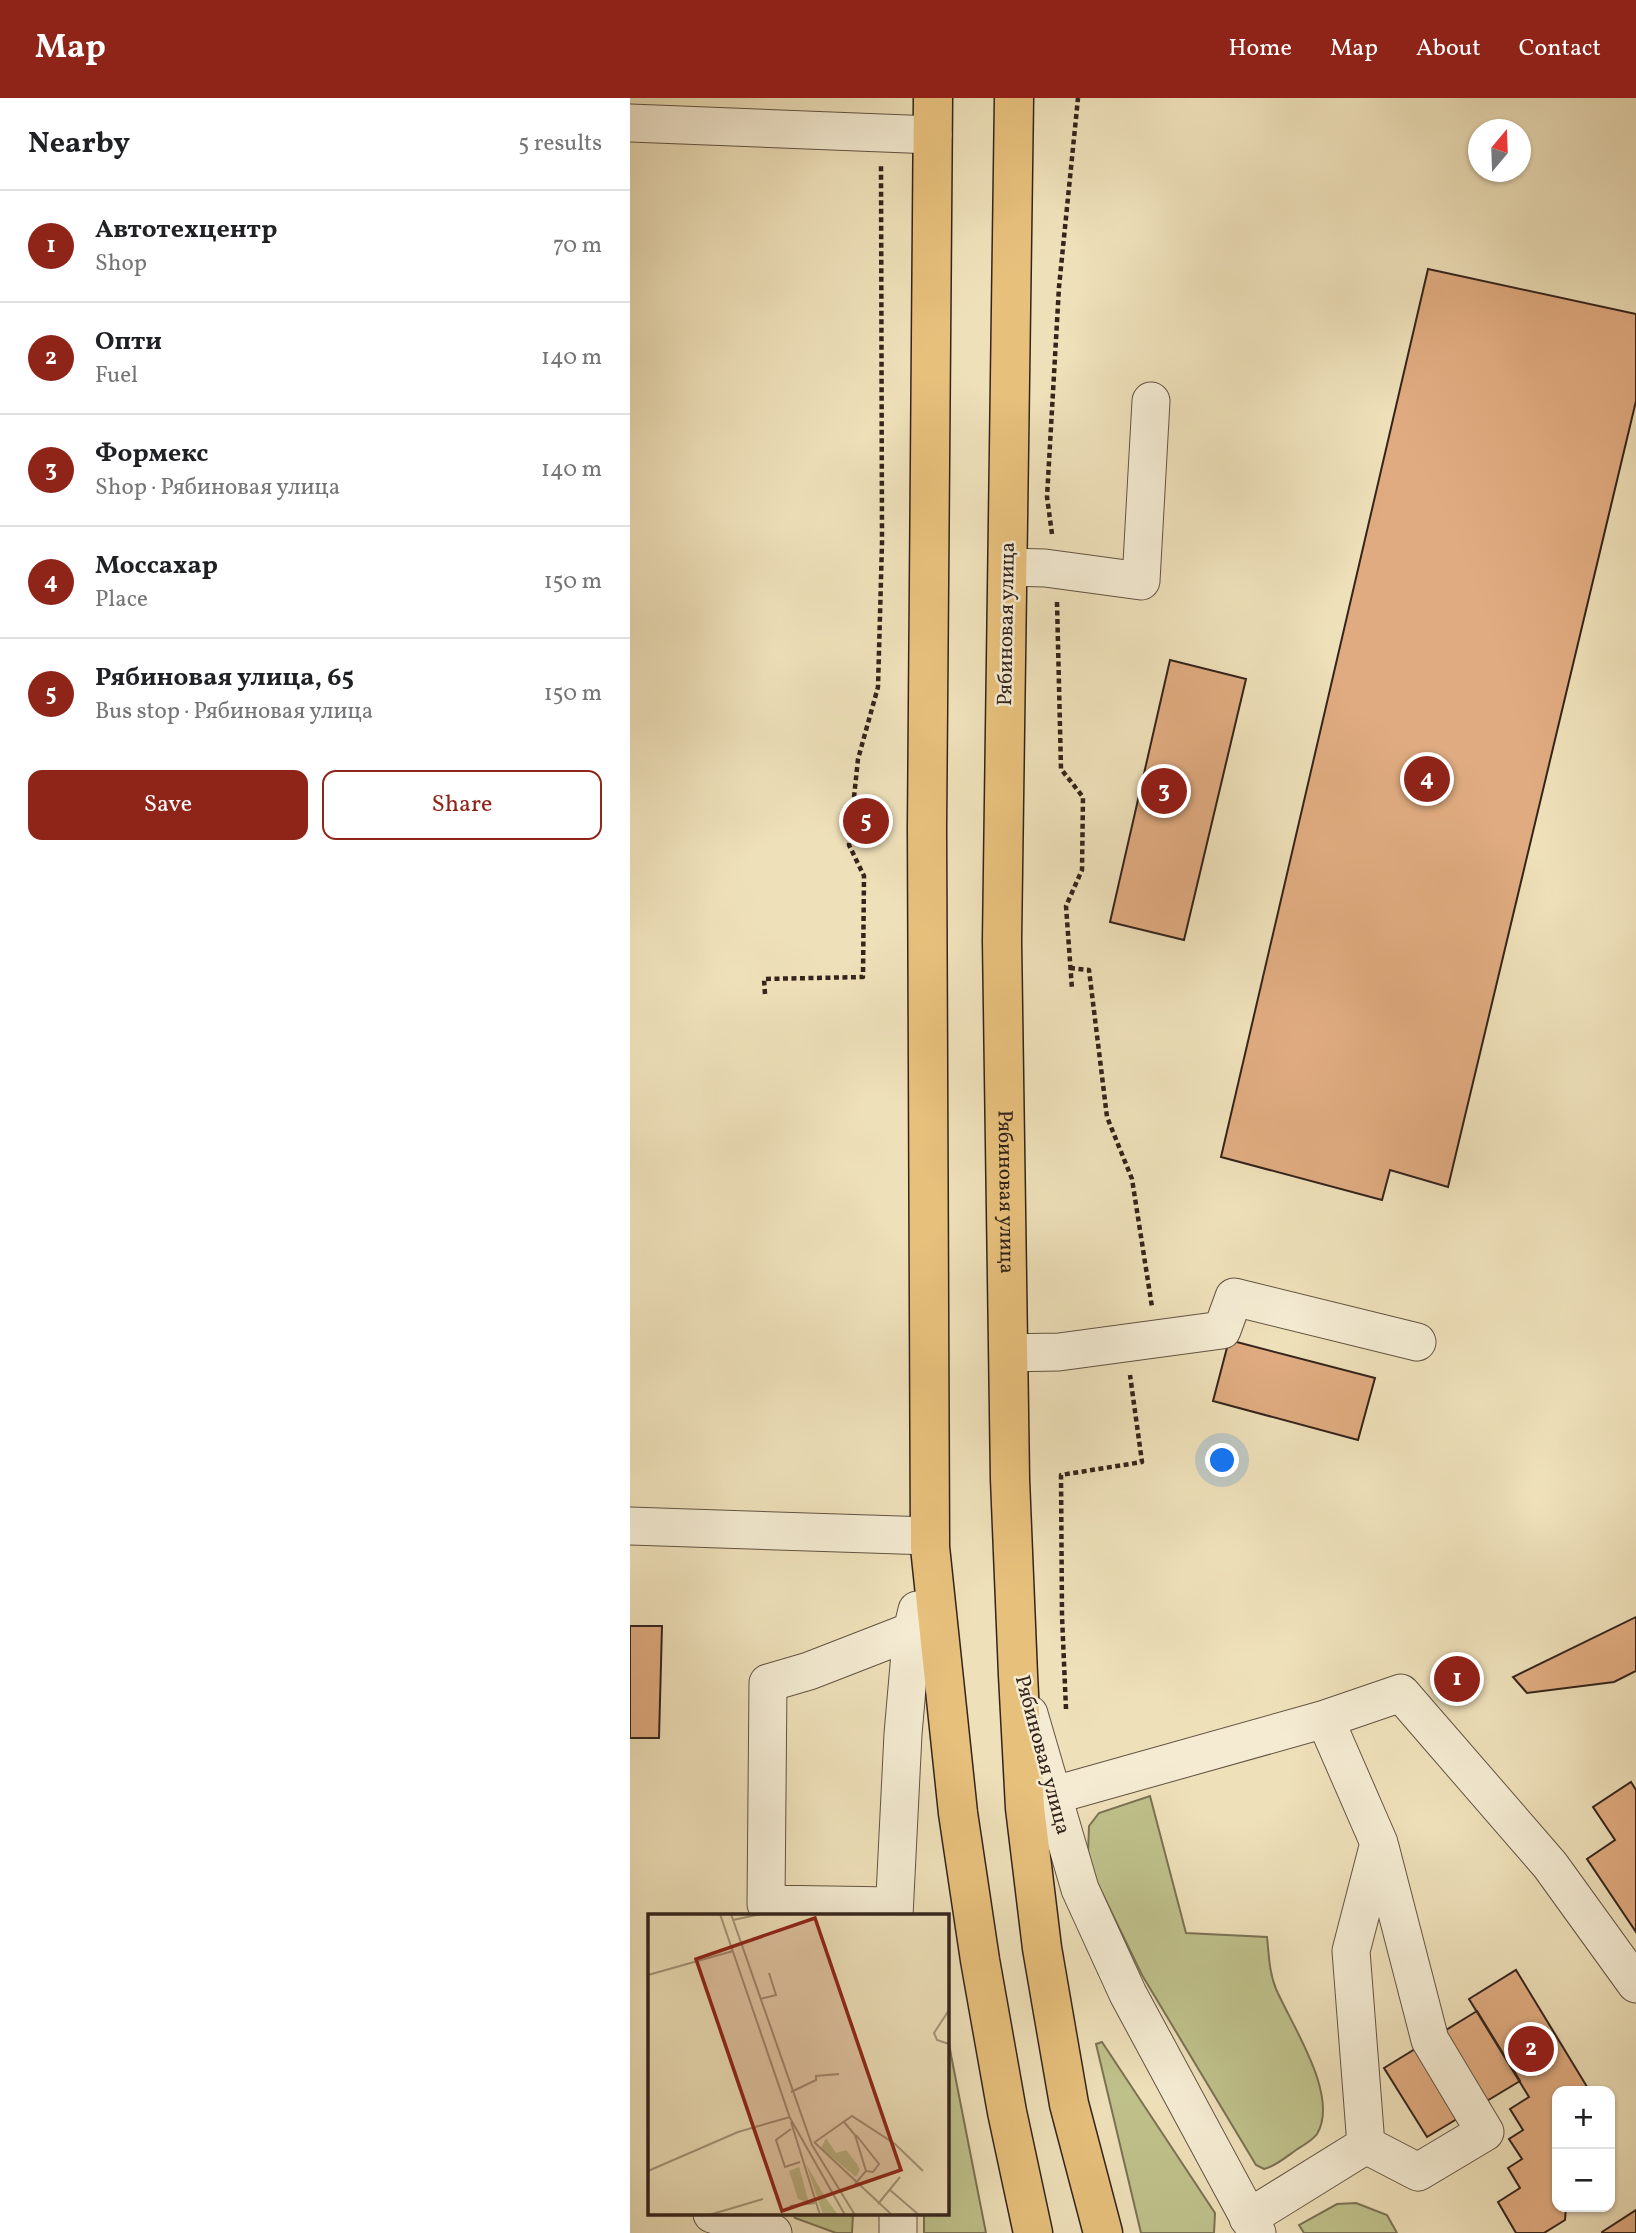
<!DOCTYPE html>
<html lang="en">
<head>
<meta charset="utf-8">
<style>
  :root { --surface:#fff; --page:#f6f6f6; --text:#202124; --muted:#757577; --line:#e0e0e0; --accent:#8f2418 }
  body { margin:0; font-family:Vollkorn,serif; background:var(--page); color:var(--text) }
  .controls { position:absolute; right:21px; bottom:21px; display:grid; overflow:hidden; border-radius:14px; box-shadow:0 2px 5px #0004 }
  .controls button { width:63px; height:63px; display:grid; place-items:center; padding:0; border:0; border-bottom:2px solid var(--line); background:var(--surface); color:var(--text); font:35px sans-serif }
  .compass { position:absolute; left:838px; top:21px; width:63px; height:63px; border-radius:50%; background:var(--surface); box-shadow:0 2px 5px #0004; rotate:19deg }
  .you { position:absolute; left:593px; top:1363px; width:24px; height:24px; margin:-18px; border:5px solid #fff; border-radius:50%; background:#1a73e8; box-shadow:0 0 0 10px #1a73e833 }
  .badge { display:grid; place-items:center; width:46px; height:46px; border-radius:50%; background:var(--accent); color:#fff; font-size:23px; font-weight:700 }
  .pin { position:absolute; translate:-50% -50%; border:4px solid #fff; box-shadow:0 2px 7px #0006 }
  .list { margin:0; padding:0; list-style:none }
  h2 { display:flex; justify-content:space-between; align-items:center; height:91px; margin:0; padding:0 28px; font-size:30px }
  h2 small { font-size:23px; font-weight:400; color:var(--muted) }
  .list li { display:grid; grid-template-columns:46px 1fr auto; gap:21px; align-items:center; box-sizing:border-box; height:112px; padding:0 28px; border-top:2px solid var(--line) }
  .list b { display:block; font-size:26px; white-space:nowrap }
  .list p { margin:0; font-size:23px; white-space:nowrap; color:var(--muted) }
  .list em { font-size:23px; font-style:normal; color:var(--muted) }
  .actions { display:flex; gap:14px; padding:21px 28px }
  .actions a { flex:1; padding:16px 0; border:2px solid var(--accent); border-radius:14px; text-align:center; font-size:24px; color:var(--accent) }
  .actions .main { background:var(--accent); color:#fff }
  .map { position:relative; flex:none; width:1006px; height:2135px; overflow:hidden }
  header { display:flex; align-items:center; gap:42px; box-sizing:border-box; height:98px; padding:0 35px; background:var(--accent); color:#fff }
  header strong { font-size:33px }
  nav { display:flex; gap:38px; margin-inline-start:auto; font-size:24px }
  main { display:flex }
  aside { flex:1; background:var(--surface) }
  .map>svg:first-child { display:block }
  .green { fill:#bfc18b; stroke:#7a7254; stroke-width:2 }
  .building { fill:#e0ab80; stroke:#34241c; stroke-width:2 }
  .lines { fill:none; stroke-linecap:round; stroke-linejoin:round }
  .minor-casing { stroke:#625343; stroke-width:39 }
  .major-casing { stroke:#34241c; stroke-width:41 }
  .path { stroke:#34241c; stroke-width:4.5; stroke-dasharray:5 3.5; stroke-linecap:butt }
  .minor { stroke:#f4ebd2; stroke-width:37 }
  .major { stroke:#e7c07c; stroke-width:38 }
  .labels { text-anchor:middle; dominant-baseline:central; stroke-width:5; stroke-linejoin:round; paint-order:stroke }
  .street-label { font-size:21px; fill:#34241c; stroke:#f4ebd2 }
  .inset-road { fill:none; stroke:#a4957a; stroke-width:2 }
  .view { fill:#8f2418; fill-opacity:0.15; stroke:#8f2418; stroke-width:3.5 }
  .inset-edge { fill:none; stroke:#34241c; stroke-width:3.5 }
</style>
</head>
<body>
<header>
<strong>Map</strong>
<nav><a>Home</a><a>Map</a><a>About</a><a>Contact</a></nav>
</header>
<main>
<aside>
<h2>Nearby<small>5 results</small></h2>
<ul class="list">
<li><span class="badge">1</span><div><b>Автотехцентр</b><p>Shop</p></div><em>70 m</em></li>
<li><span class="badge">2</span><div><b>Опти</b><p>Fuel</p></div><em>140 m</em></li>
<li><span class="badge">3</span><div><b>Формекс</b><p>Shop · Рябиновая улица</p></div><em>140 m</em></li>
<li><span class="badge">4</span><div><b>Моссахар</b><p>Place</p></div><em>150 m</em></li>
<li><span class="badge">5</span><div><b>Рябиновая улица, 65</b><p>Bus stop · Рябиновая улица</p></div><em>150 m</em></li>
</ul>
<div class="actions"><a class="main">Save</a><a>Share</a></div>
</aside>
<div class="map">
<svg width="1006" height="2135" viewBox="0 0 1006 2135">
  <rect width="100%" height="100%" fill="#eee0b9"/>
  <filter id="stains"><feTurbulence type="fractalNoise" baseFrequency=".00286" numOctaves="4"/><feColorMatrix values="0 0 0 0 .2 0 0 0 0 .09 0 0 0 0 .02 0 0 0 .5 -.17"/></filter>
  <radialGradient id="worn" r=".72"><stop offset=".6" stop-color="#630" stop-opacity="0"/><stop offset="1" stop-color="#630" stop-opacity=".3"/></radialGradient>
  <path class="green" d="M520,1698L556,1835L637,1839C639,1857 639,1874 646,1891C661,1926 710,1998 687,2036C682,2043 672,2048 666,2052C656,2059 646,2068 634,2071L626,2067L512,1877L464,1778L458,1755L459,1728L469,1715Z
    M317,1932L321,1957L356,2135H294V2116H317Z
    M472,1944L585,2115L584,2135H511L466,1946Z
    M726,2105L757,2117L767,2135H674L669,2127L707,2106Z
    M163,2116H223L222,2135H206L165,2120Z"/>
  <path class="building" d="M798,171L1006,216V303L818,1089L760,1072L752,1102L591,1059Z
    M540,562L616,581L554,842L480,824Z
    M599,1242L745,1280L728,1342L583,1303Z
    M1006,1519V1573L984,1584L897,1595L883,1579Z
    M0,1528H32L29,1640H0Z
    M1001,1684L1006,1692V1834L957,1761L985,1742L963,1709Z
    M886,1872L959,1992L927,1993V2109H936L935,2122L914,2135H886L868,2104L890,2090L878,2070L892,2061L879,2041L893,2032L880,2011L899,1999L839,1901Z
    M847,1913L890,1983L797,2039L754,1970Z
    M1006,2112V2135H972V2134Z"/>
  <g class="lines">
    <g class="minor-casing">
      <path id="minor" d="M0,25L303,37
        M379,469L415,470L511,483L521,303
        M379,1255L429,1254L592,1232L604,1199L787,1244
        M0,1428L300,1438
        M399,1616L450,1791L498,1896L627,2135
        M421,1698L695,1621L771,1595L920,1767L1006,1886
        M264,1808L136,1806L138,1585L179,1573L282,1533
        M264,1818L273,1636L282,1533L287,1512
        M736,2047L788,2074L855,2034L800,1942L750,1749
        M82,2116L143,2135
        M268,2116V2135
        M618,2120L736,2047L721,1853L749,1745L695,1621"/>
    </g>
    <g class="major-casing">
      <g id="major">
        <path d="M303,0L297,730L300,1449L328,1715L350,1862L377,2014L403,2135"/>
        <path id="s1" d="M384,0L372,843L380,1381L388,1577L395,1710L412,1850L439,2006L473,2135"/>
      </g>
    </g>
    <path class="path" d="M422,436L417,399L429,189L448,0
      M427,504L431,671L453,699L452,772L436,808L442,891
      M440,870L459,872L477,1019L502,1081L522,1209
      M135,896L134,881L233,879L234,778L219,747L228,661L248,589L252,445L251,67
      M436,1611L432,1518L431,1377L512,1364L500,1277"/>
    <use href="#minor" class="minor"/>
    <use href="#major" class="major"/>
  </g>
  <g class="labels">
    <g class="street-label">
      <text transform="translate(377 526) rotate(-89)">Рябиновая улица</text>
      <text stroke="none"><textPath href="#s1" startOffset="1094">Рябиновая улица</textPath></text>
      <text transform="translate(412 1657) rotate(75)">Рябиновая улица</text>
    </g>
  </g>
  <g transform="translate(18 1816)">
    <rect width="301" height="301" fill="#eee0b9"/>
    <path d="M178,224L188,239L198,236L209,250L212,256L208,263L173,234ZM158,250L177,283L190,301H175ZM151,253L161,289L150,285L141,257Z" fill="#bfc18b"/>
    <path class="inset-road" d="M72,0L142,204L197,301M83,0L164,231L207,301M85,6L113,0M0,61L85,37M112,85L128,81L121,59M301,96L286,119L289,126L301,130M143,178L168,166V162L191,160M143,208L172,301M196,208L207,221L218,257L207,270M143,215L128,226L137,253L152,248M208,221L231,250L225,258L218,257M166,228L244,301M167,228L204,202L247,230L275,257M0,257L90,218L142,203M242,276L271,301M230,290L252,263M142,292L167,289M61,301L115,285"/>
    <path class="view" d="M167,4L253,256L134,297L48,45Z"/>
    <rect width="301" height="301" class="inset-edge"/>
  </g>
  <rect width="100%" height="100%" filter="url(#stains)"/>
  <rect width="100%" height="100%" fill="url(#worn)"/>
</svg>
<div class="controls">
<button>+</button>
<button>−</button>
</div>
<svg class="compass" viewBox="-18 -18 36 36"><path d="M0-13l5 13h-10z" fill="#e53935"/><path d="M0 13l5-13h-10z" fill="#757577"/></svg>
<div class="you"></div>
<div class="pin badge" style="left:827px;top:1581px">1</div>
<div class="pin badge" style="left:901px;top:1951px">2</div>
<div class="pin badge" style="left:534px;top:693px">3</div>
<div class="pin badge" style="left:797px;top:681px">4</div>
<div class="pin badge" style="left:236px;top:723px">5</div>
</div>
</main>
</body>
</html>
